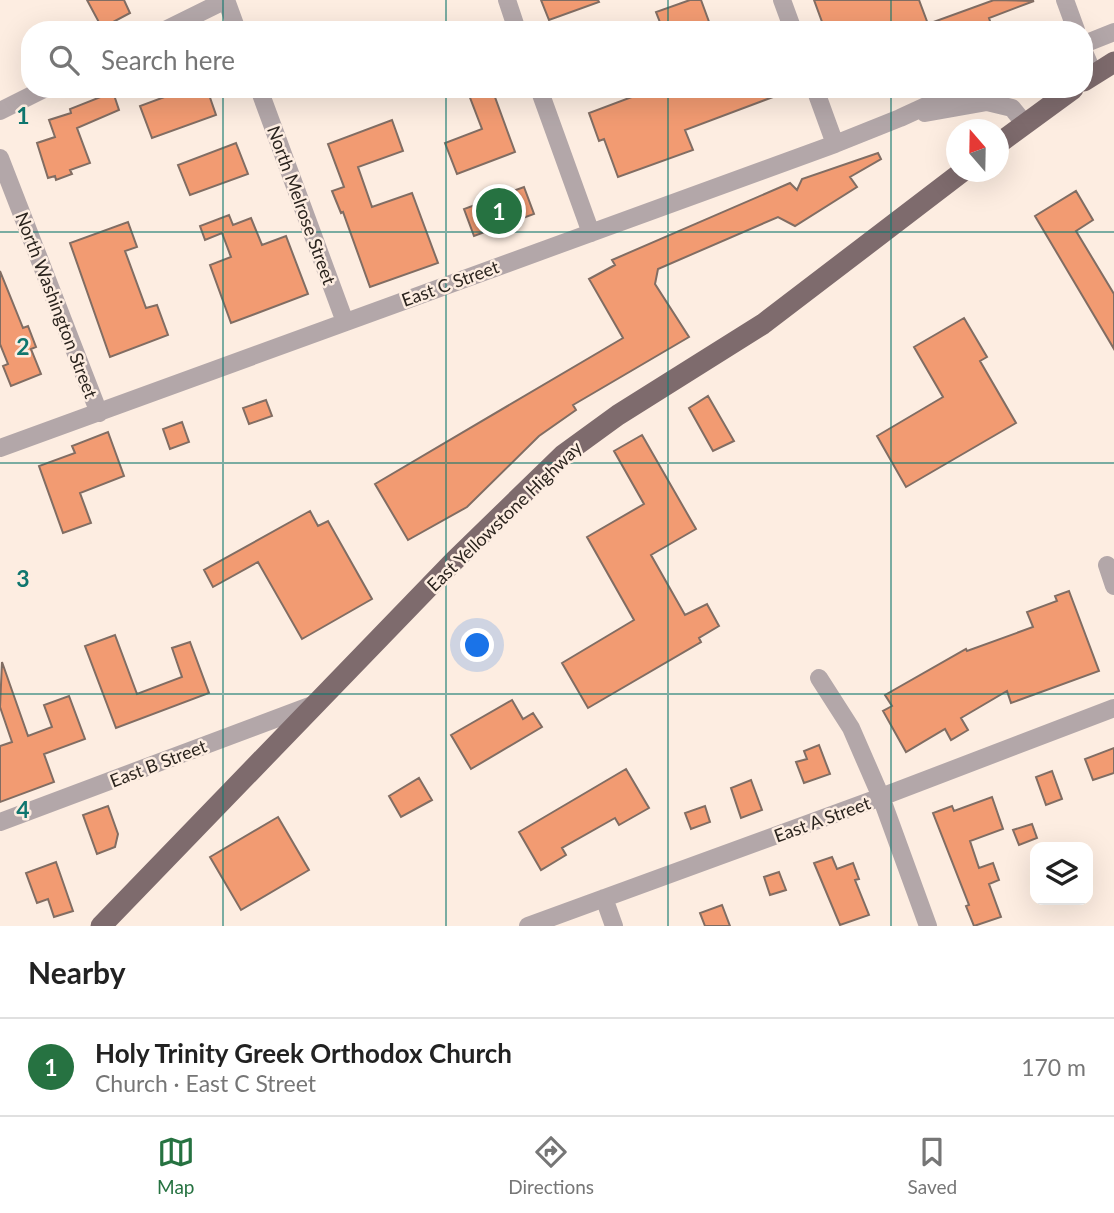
<!DOCTYPE html>
<html lang="en">
<head>
<meta charset="utf-8">
<style>
  :root { --surface:#fff; --page:#f2f2f2; --text:#222; --muted:#767676; --line:#e0e0e0; --accent:#267241 }
  body { margin:0; font-family:Lato,sans-serif; background:var(--page); color:var(--text) }
  .controls { position:absolute; right:21px; bottom:21px; display:grid; overflow:hidden; border-radius:14px; box-shadow:0 7px 28px #0002 }
  .controls button { width:63px; height:63px; display:grid; place-items:center; padding:0; border:0; border-bottom:2px solid var(--line); background:var(--surface); color:var(--text); font:35px sans-serif }
  .compass { position:absolute; left:946px; top:119px; width:63px; height:63px; border-radius:50%; background:var(--surface); box-shadow:0 7px 28px #0002; rotate:340deg }
  .you { position:absolute; left:478px; top:646px; width:24px; height:24px; margin:-18px; border:5px solid #fff; border-radius:50%; background:#1a73e8; box-shadow:0 0 0 10px #1a73e833 }
  .badge { display:grid; place-items:center; width:46px; height:46px; border-radius:50%; background:var(--accent); color:#fff; font-size:23px; font-weight:700 }
  .pin { position:absolute; translate:-50% -50%; border:4px solid #fff; box-shadow:0 2px 7px #0006 }
  .list { margin:0; padding:0; list-style:none }
  h2 { display:flex; justify-content:space-between; align-items:center; height:91px; margin:0; padding:0 28px; font-size:30px }
  h2 small { font-size:23px; font-weight:400; color:var(--muted) }
  .list li { display:grid; grid-template-columns:46px 1fr auto; gap:21px; align-items:center; box-sizing:border-box; height:98px; padding:0 28px; border-top:2px solid var(--line) }
  .list b { display:block; font-size:26px; white-space:nowrap }
  .list p { margin:0; font-size:23px; white-space:nowrap; color:var(--muted) }
  .list em { font-size:23px; font-style:normal; color:var(--muted) }
  .icon { flex:none; width:38px; height:38px; fill:none; stroke:currentColor; stroke-width:2; stroke-linecap:round; stroke-linejoin:round }
  .map { position:relative; flex:none; width:1114px; height:926px; overflow:hidden }
  .search { position:absolute; background:var(--surface); box-shadow:0 7px 28px #0002; left:21px; right:21px; top:21px; height:77px; display:flex; align-items:center; gap:18px; box-sizing:border-box; padding:0 24px; border-radius:28px; color:var(--muted); font-size:26px }
  .sheet { height:189px; background:var(--surface) }
  nav { display:flex; justify-content:space-around; align-items:center; box-sizing:border-box; height:98px; border-top:2px solid var(--line); background:var(--surface); font-size:19px; color:var(--muted) }
  nav a { display:grid; justify-items:center; gap:4px }
  nav .on { color:var(--accent) }
  .map>svg:first-child { display:block }
  .building { fill:#f29b72; stroke:#816d63; stroke-width:2 }
  .lines { fill:none; stroke-linecap:round; stroke-linejoin:round }
  .street { stroke:#b3a7a9; stroke-width:18 }
  .primary { stroke:#7e6b6d; stroke-width:21 }
  .grid { fill:none; stroke:#0f766e; stroke-width:2; stroke-opacity:0.55 }
  .labels { text-anchor:middle; dominant-baseline:central; stroke-width:5; stroke-linejoin:round; paint-order:stroke }
  .street-label { font-size:18px; fill:#2b241e; stroke:#fdede1 }
  .grid-label { font-size:23px; text-anchor:middle; font-weight:bold; fill:#0f766e; stroke:#fdede1; stroke-width:5; stroke-linejoin:round; paint-order:stroke }
</style>
</head>
<body>
<div class="map">
<svg width="1114" height="926" viewBox="0 0 1114 926">
  <rect width="100%" height="100%" fill="#fdede1"/>
  <path class="building" d="M87,0H124L130,13L102,28Z
    M541,0H598L599,2L549,20Z
    M690,0H701L712,30H663L656,12Z
    M814,0H919L928,24L994,0L1034,1L989,18L993,30H825Z
    M186,89H207L216,115L152,138L140,106Z
    M485,89H492L515,152L457,174L445,143L482,129L469,95Z
    M653,89H789V91L685,130L693,150L618,177L604,139L599,141L589,113Z
    M113,92L119,110L77,128L90,163L70,170L72,174L56,180L55,176L48,178L37,143L55,137L49,120L71,113L70,109Z
    M392,120L403,151L358,167L372,207L412,193L438,263L370,287L343,212L341,213L332,191L344,187L328,144Z
    M236,143L248,174L190,195L178,165Z
    M878,153L881,159L850,177L857,187L795,226L778,217L658,269L655,284L689,337L573,405L576,410L539,436L467,507L408,540L375,484L623,338L589,279L615,265L612,260L790,183L797,190L802,179Z
    M524,187L534,214L474,236L464,209Z
    M1076,191L1093,220L1076,231L1114,294V349L1035,216Z
    M229,215L233,225L251,218L262,245L286,236L308,294L231,323L210,265L231,257L222,233L205,240L200,226Z
    M128,222L137,247L125,251L146,308L157,305L168,335L110,357L70,243Z
    M0,271L23,328L28,326L36,347L31,349L41,374L11,386L3,366L8,364L0,344Z
    M964,318L987,357L980,361L1016,423L906,487L877,436L943,397L914,347Z
    M708,396L734,441L713,451L689,408Z
    M266,400L272,416L249,424L243,408Z
    M182,422L189,442L170,449L163,429Z
    M108,432L124,476L80,493L91,523L63,533L39,466L75,453L72,446Z
    M642,435L696,529L651,555L685,615L707,604L719,626L699,638L701,642L588,708L562,663L634,620L587,537L644,504L614,451Z
    M310,511L318,526L328,521L372,599L302,639L258,562L213,587L204,570Z
    M1069,591L1099,671L1011,703L1007,691L961,718L968,730L951,740L945,729L906,752L883,711L892,706L885,695L966,649L967,651L1033,627L1027,612L1057,601L1055,596Z
    M115,635L137,694L182,677L172,648L190,642L209,693L116,728L85,646Z
    M2,662L28,736L52,727L44,705L69,696L85,739L44,754L54,782L0,802V746L12,742L0,707Z
    M512,700L523,719L533,713L542,727L471,769L451,735Z
    M819,745L830,774L804,783L796,762L807,759L804,751Z
    M1114,748V773L1093,780L1085,759Z
    M626,769L649,808L619,825L615,818L562,848L566,855L541,870L519,832Z
    M1052,771L1062,799L1046,805L1036,777Z
    M419,778L432,800L401,817L389,796Z
    M751,780L762,810L741,818L731,788Z
    M992,797L1003,829L970,841L979,868L993,863L999,880L989,884L1001,917L974,926L966,906L969,905L933,813L952,806L954,811Z
    M108,806L118,834L115,847L97,854L83,815Z
    M705,806L710,822L691,829L685,813Z
    M278,817L309,870L241,910L210,857Z
    M1032,824L1037,838L1019,845L1013,830Z
    M832,857L837,869L853,863L859,879L855,880L869,915L840,925L814,863Z
    M56,862L73,911L54,917L48,899L37,903L26,873Z
    M779,872L786,890L770,895L764,877Z
    M722,905L730,926H705L700,913Z"/>
  <g class="lines">
    <path class="street" d="M226,0L237,30
      M507,0L517,30
      M782,0L793,30
      M1065,0L1076,30
      M165,30L226,0
      M1084,44L1114,32
      M1084,52L1094,75
      M259,89L345,322
      M539,89L591,233
      M815,89L835,144
      M0,111L44,89
      M925,113L987,102L1012,108L1025,124
      M0,158L99,413
      M0,448L835,144L900,118L963,89
      M1107,565L1114,586
      M819,678L851,728L881,797L928,926
      M0,822L315,704
      M604,898L614,926
      M528,926L881,797L1114,708"/>
    <path class="primary" d="M1084,81L1114,62
      M998,144L1073,89
      M101,926L453,562L563,455L618,415L763,324L962,172"/>
  </g>
  <path class="grid" d="M223,0V30M446,0V30M668,0V30M891,0V30M223,89V926M446,89V926M668,89V926M891,89V926M0,232H1114M0,463H1114M0,694H1114"/>
  <g class="labels">
    <g class="street-label">
      <text transform="translate(302 205) rotate(70)">North Melrose Street</text>
      <text transform="translate(450 283) rotate(-20)">East C Street</text>
      <text transform="translate(57 305) rotate(69)">North Washington Street</text>
      <text transform="translate(504 516) rotate(-44)">East Yellowstone Highway</text>
      <text transform="translate(158 763) rotate(-21)">East B Street</text>
      <text transform="translate(822 819) rotate(-20)">East A Street</text>
    </g>
  </g>
  <g class="grid-label">
    <text x="23" y="124">1</text>
    <text x="23" y="355">2</text>
    <text x="23" y="587">3</text>
    <text x="23" y="818">4</text>
  </g>
</svg>
<div class="controls">
<button><svg class="icon" aria-label="layers" viewBox="0 0 24 24"><path d="M12 4l9 5-9 5-9-5zM3 14l9 5 9-5"/></svg></button>
</div>
<svg class="compass" viewBox="-18 -18 36 36"><path d="M0-13l5 13h-10z" fill="#e53935"/><path d="M0 13l5-13h-10z" fill="#767676"/></svg>
<div class="you"></div>
<div class="pin badge" style="left:499px;top:211px">1</div>
<div class="search"><svg class="icon" aria-label="search" viewBox="0 0 24 24"><circle cx="10" cy="10" r="6"/><path d="M15 15l6 6"/></svg>Search here</div>
</div>
<section class="sheet">
<h2>Nearby<small></small></h2>
<ul class="list">
<li><span class="badge">1</span><div><b>Holy Trinity Greek Orthodox Church</b><p>Church · East C Street</p></div><em>170 m</em></li>
</ul>
</section>
<nav>
<a class="on"><svg class="icon" aria-label="map" viewBox="0 0 24 24"><path d="M3 6l6-2 6 2 6-2v14l-6 2-6-2-6 2zM9 4v14M15 6v14"/></svg>Map</a>
<a><svg class="icon" aria-label="directions" viewBox="0 0 24 24"><path d="M12 3l9 9-9 9-9-9zM9 14v-3h6M13 9l2 2-2 2"/></svg>Directions</a>
<a><svg class="icon" aria-label="saved" viewBox="0 0 24 24"><path d="M7 4h10v16l-5-4-5 4z"/></svg>Saved</a>
</nav>
</body>
</html>
